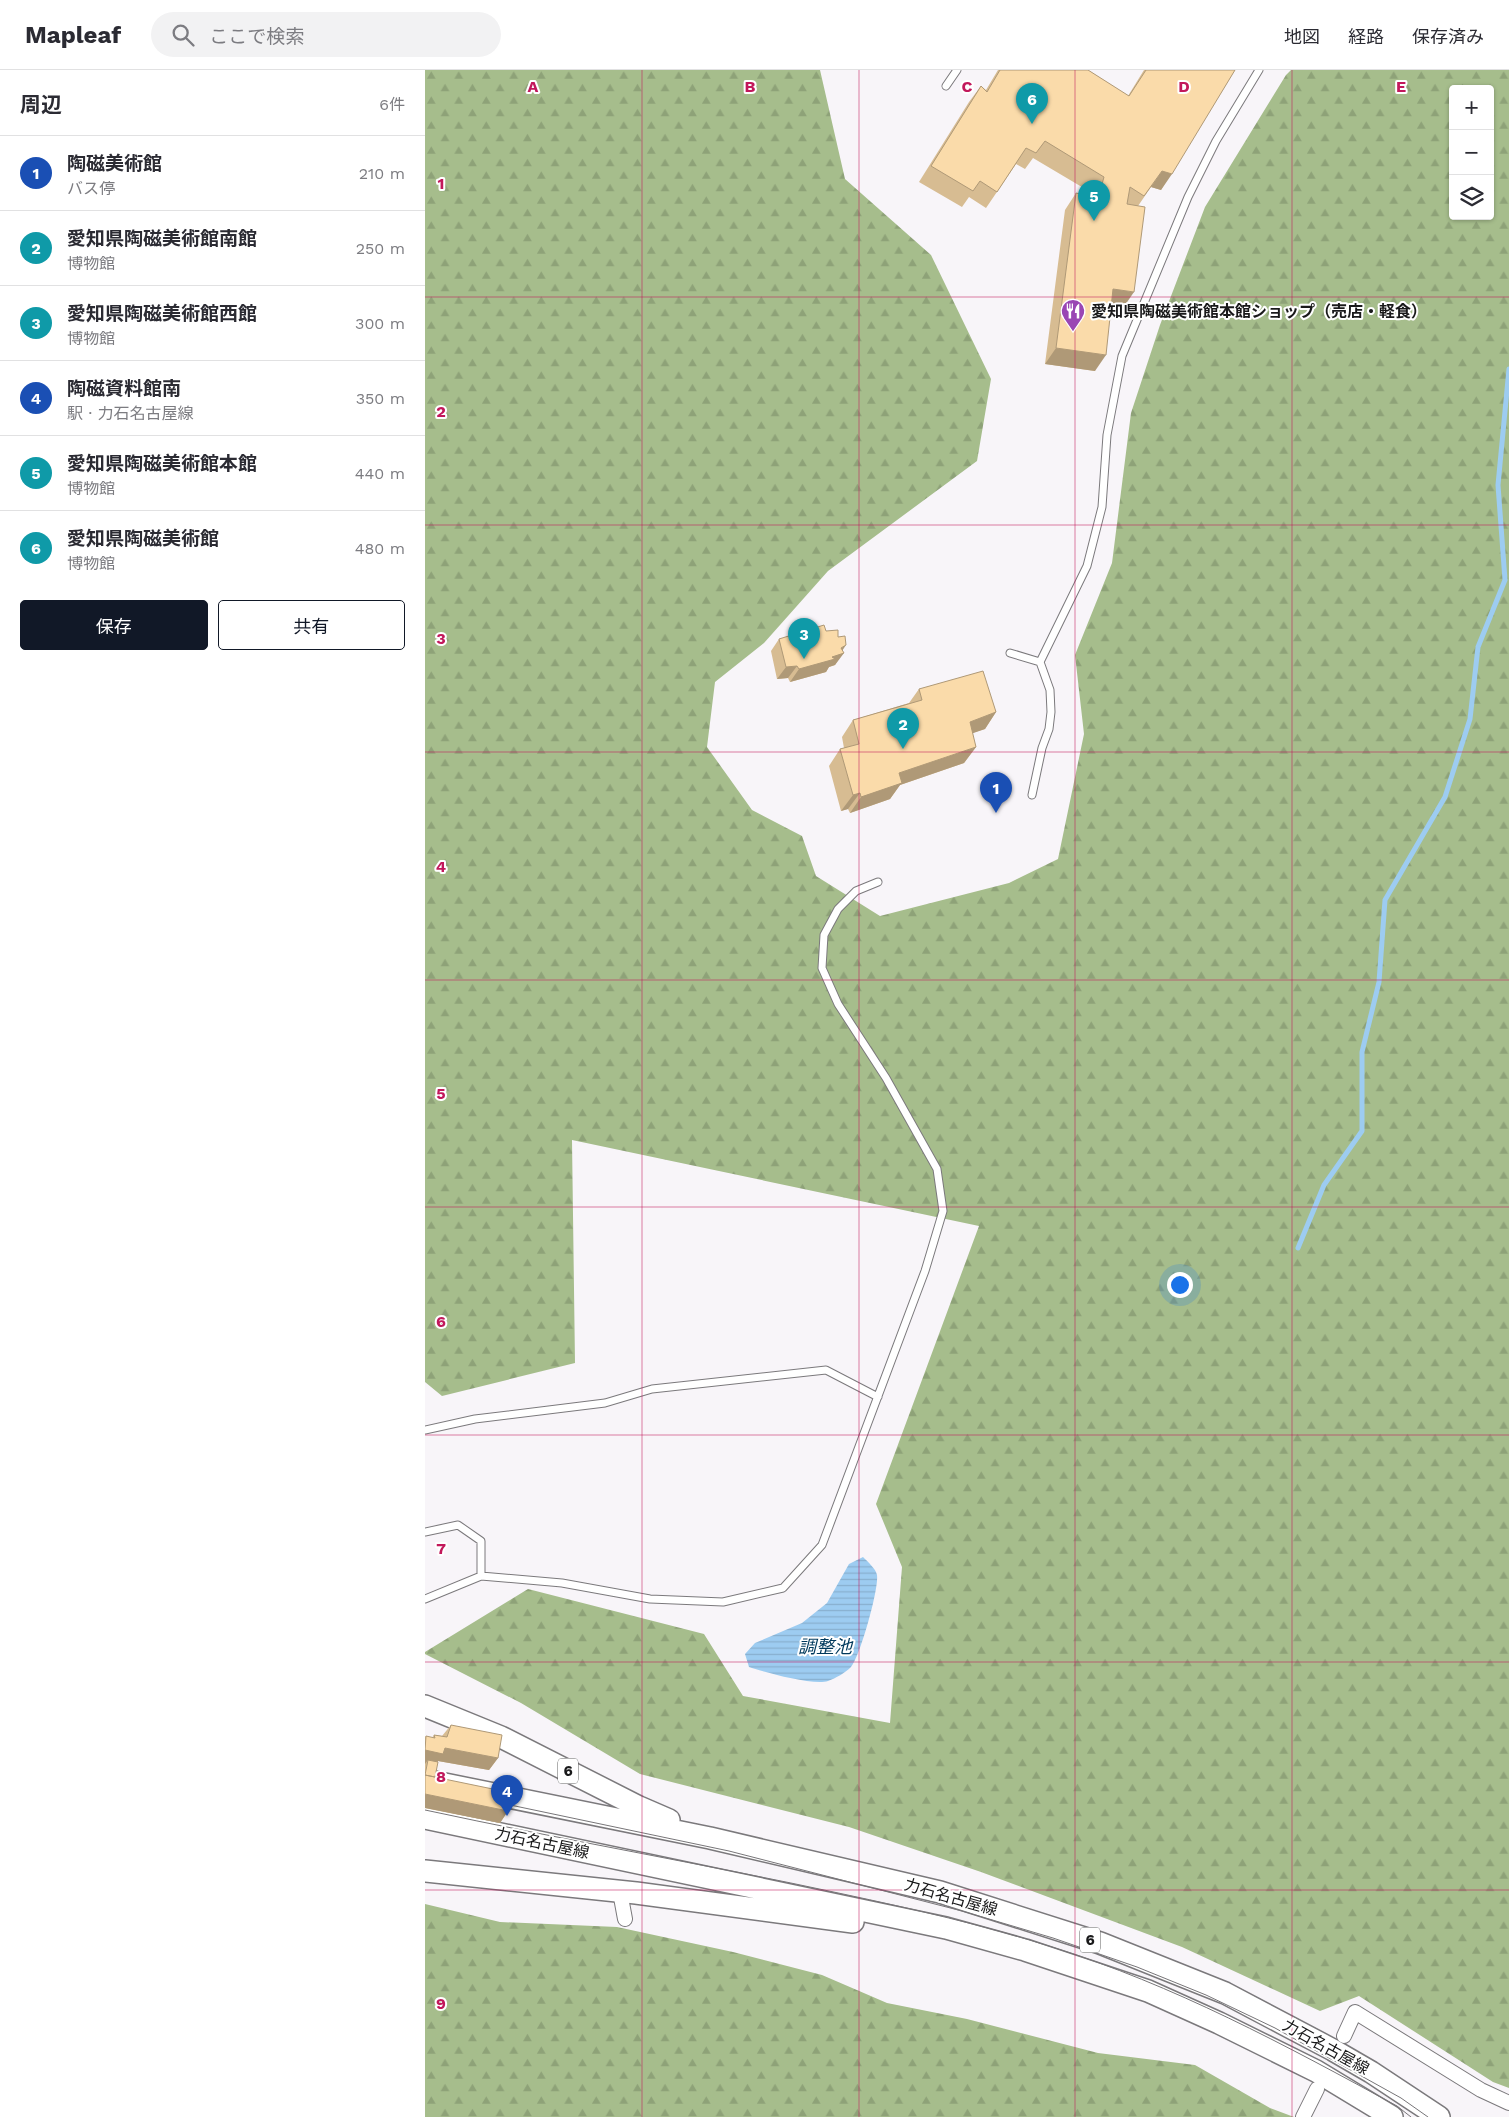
<!DOCTYPE html>
<html lang="ja">
<head>
<meta charset="utf-8">
<style>
  :root { --surface:#fff; --page:#f2f2f3; --text:#2b2b33; --muted:#7c7c81; --line:#e1e1e2; --accent:#111827 }
  body { margin:0; font-family:"Work Sans","Noto Sans JP",sans-serif; background:var(--page); color:var(--text) }
  .controls { position:absolute; right:15px; top:15px; display:grid; overflow:hidden; border-radius:5px; box-shadow:0 1px 4px #0004 }
  .controls button { width:45px; height:45px; display:grid; place-items:center; padding:0; border:0; border-bottom:1px solid var(--line); background:var(--surface); color:var(--text); font:25px sans-serif }
  .you { position:absolute; left:754px; top:1214px; width:18px; height:18px; margin:-12px; border:4px solid #fff; border-radius:50%; background:#1a73e8; box-shadow:0 0 0 8px #1a73e833 }
  .badge { display:grid; place-items:center; width:32px; height:32px; border-radius:50%; background:var(--accent); color:#fff; font-size:16px; font-weight:700 }
  .pin { position:absolute; translate:-50% -41px; filter:drop-shadow(0 1px 2px #0008) }
  .pin::after { content:''; position:absolute; top:26px; width:18px; height:15px; background:inherit; clip-path:polygon(0 0,100% 0,50% 100%) }
  .list { margin:0; padding:0; list-style:none }
  h2 { display:flex; justify-content:space-between; align-items:center; height:65px; margin:0; padding:0 20px; font-size:21px }
  h2 small { font-size:16px; font-weight:400; color:var(--muted) }
  .list li { display:grid; grid-template-columns:32px 1fr auto; gap:15px; align-items:center; box-sizing:border-box; height:75px; padding:0 20px; border-top:1px solid var(--line) }
  .list b { display:block; font-size:19px; white-space:nowrap }
  .list p { margin:0; font-size:16px; white-space:nowrap; color:var(--muted) }
  .list em { font-size:16px; font-style:normal; color:var(--muted) }
  .actions { display:flex; gap:10px; padding:15px 20px }
  .actions a { flex:1; padding:11px 0; border:1px solid var(--accent); border-radius:5px; text-align:center; font-size:18px; color:var(--accent) }
  .actions .main { background:var(--accent); color:#fff }
  .icon { flex:none; width:28px; height:28px; fill:none; stroke:currentColor; stroke-width:2; stroke-linecap:round; stroke-linejoin:round }
  .map { position:relative; flex:none; width:1084px; height:2047px; overflow:hidden }
  header { display:flex; align-items:center; gap:30px; box-sizing:border-box; height:70px; padding:0 25px; background:var(--surface); border-bottom:1px solid var(--line) }
  header strong { font-size:24px }
  nav { display:flex; gap:28px; margin-inline-start:auto; font-size:18px }
  .search { width:350px; height:45px; background:var(--page); display:flex; align-items:center; gap:12px; box-sizing:border-box; padding:0 18px; border-radius:28px; color:var(--muted); font-size:19px }
  main { display:flex }
  aside { flex:1; background:var(--surface) }
  .map>svg:first-child { display:block }
  .forest { fill:url(#forest-firs); fill-rule:evenodd }
  .water { fill:url(#water-rules) }
  .lines { fill:none; stroke-linecap:round; stroke-linejoin:round }
  .stream { stroke:#9dccf1; stroke-width:5 }
  .service-casing { stroke:#7b797c; stroke-width:9 }
  .minor-casing { stroke:#7b797c; stroke-width:16 }
  .primary-casing { stroke:#7b797c; stroke-width:24 }
  .service { stroke:#fff; stroke-width:7 }
  .minor { stroke:#fff; stroke-width:14 }
  .primary { stroke:#fff; stroke-width:21 }
  .tram { stroke:#777578; stroke-width:1 }
  .wall { fill:#d7bc92 }
  .shaded-wall { fill:#af9977 }
  .building { fill:#fadbaa; stroke:#af9977 }
  .grid { fill:none; stroke:#c2185b; stroke-width:1; stroke-opacity:0.55 }
  .labels { text-anchor:middle; dominant-baseline:central; stroke-width:4; stroke-linejoin:round; paint-order:stroke }
  .shield { fill:#fff; stroke:#5e5e5f; stroke-width:1 }
  .shield-label { font-size:15px; font-weight:bold; fill:#19191a }
  .poi-label { font-size:16px; font-weight:bold; fill:#19191a; stroke:#fff; text-anchor:start }
  .street-label { font-size:16px; fill:#19191a; stroke:#fff }
  .water-label { font-size:18px; font-style:italic; fill:#00395c; stroke:#fff }
  .grid-label { font-size:16px; text-anchor:middle; font-weight:bold; fill:#c2185b; stroke:#fff; stroke-width:4; stroke-linejoin:round; paint-order:stroke }
</style>
</head>
<body>
<header>
<strong>Mapleaf</strong>
<div class="search"><svg class="icon" aria-label="search" viewBox="0 0 24 24"><circle cx="10" cy="10" r="6"/><path d="M15 15l6 6"/></svg>ここで検索</div>
<nav><a>地図</a><a>経路</a><a>保存済み</a></nav>
</header>
<main>
<aside>
<h2>周辺<small>6件</small></h2>
<ul class="list">
<li><span class="badge" style="background:#1a4fb4">1</span><div><b>陶磁美術館</b><p>バス停</p></div><em>210 m</em></li>
<li><span class="badge" style="background:#0f9aa8">2</span><div><b>愛知県陶磁美術館南館</b><p>博物館</p></div><em>250 m</em></li>
<li><span class="badge" style="background:#0f9aa8">3</span><div><b>愛知県陶磁美術館西館</b><p>博物館</p></div><em>300 m</em></li>
<li><span class="badge" style="background:#1a4fb4">4</span><div><b>陶磁資料館南</b><p>駅 · 力石名古屋線</p></div><em>350 m</em></li>
<li><span class="badge" style="background:#0f9aa8">5</span><div><b>愛知県陶磁美術館本館</b><p>博物館</p></div><em>440 m</em></li>
<li><span class="badge" style="background:#0f9aa8">6</span><div><b>愛知県陶磁美術館</b><p>博物館</p></div><em>480 m</em></li>
</ul>
<div class="actions"><a class="main">保存</a><a>共有</a></div>
</aside>
<div class="map">
<svg width="1084" height="2047" viewBox="0 0 1084 2047">
  <defs>
    <pattern id="forest-firs" width="22" height="20" patternUnits="userSpaceOnUse" patternTransform="scale(1.25)"><rect width="22" height="20" fill="#a6bd8c"/><path d="M5 1l3.5 6h-7zM16 11l3.5 6h-7z" fill="#8ea278"/></pattern>
    <pattern id="water-rules" width="6" height="5" patternUnits="userSpaceOnUse" patternTransform="scale(1.25)"><rect width="6" height="5" fill="#9dccf1"/><path d="M0 2.5h6" fill="none" stroke="#87afce"/></pattern>
  </defs>
  <rect width="100%" height="100%" fill="#f8f5f9"/>
  <path class="forest" d="M0,0H395L420,109L506,185L566,309L552,391L403,501L339,573L290,612L282,677L327,740L377,766L391,806L455,846L584,813L633,789L659,664L650,585L687,493L706,343L735,255L780,137L861,5L866,0H1084V2018L1068,2012L934,1926L895,1941L757,1877L556,1802L424,1757L215,1704L96,1633L0,1584V1582L103,1519L279,1564L318,1626L465,1653L477,1497L451,1434L554,1156L147,1070L150,1293L17,1326L0,1312ZM1028,19H1065V146H1028Z
    M0,1834L75,1852L192,1857L308,1882L397,1905L462,1933L542,1949L673,1983L770,1995L845,2038L869,2047H0Z"/>
  <path class="water" d="M438,1487C443,1492 451,1499 452,1505C454,1519 435,1587 426,1597C420,1603 411,1608 403,1611C389,1616 339,1602 324,1597L320,1584L330,1573L377,1553L402,1533L424,1494Z"/>
  <g class="lines">
    <path class="stream" d="M873,1178L899,1115L937,1061V982L954,912L960,830L1020,727L1045,649L1053,577L1080,510L1073,415L1084,299"/>
    <g class="service-casing">
      <path id="service" d="M521,16L532,0
        M585,583L615,592
        M607,725L617,678L624,659L626,642L625,620L615,592L662,496L677,437L682,365L697,286L763,127L791,71L834,0
        M0,1360L50,1349L180,1333L227,1319L401,1300L453,1327
        M0,1462L33,1455L56,1471V1506
        M0,1529L56,1506L137,1513L225,1529L298,1532L358,1518L397,1475L500,1201L518,1141L512,1099L461,1008L413,934L397,898L399,865L413,839L431,821L453,812"/>
    </g>
    <g class="minor-casing">
      <path id="minor" d="M195,1822L200,1849
        M919,1966L930,1942L1056,2020L1084,2033
        M878,2047L892,2019"/>
    </g>
    <g class="primary-casing">
      <path id="primary" d="M0,1636L76,1667L214,1737L244,1750
        M0,1710L285,1768L515,1822L675,1873L800,1923L908,1980L946,2002L1014,2047
        M0,1748L521,1858L600,1880L723,1921L794,1953L891,2001L967,2047
        M0,1801L211,1823L428,1852"/>
    </g>
    <use href="#service" class="service"/>
    <use href="#minor" class="minor"/>
    <use href="#primary" class="primary"/>
    <path class="tram" d="M71,1732L304,1781L537,1841L628,1868L712,1897L781,1925L850,1958L976,2028L1003,2047
      M0,1740C139,1770 279,1794 418,1824C488,1839 559,1855 627,1877C749,1915 860,1975 972,2036L986,2047"/>
  </g>
  <path class="wall" d="M573,0H663L703,26L719,0H810L736,120L726,117L713,136L698,238L686,237L670,301L620,294L640,140L651,123L667,127V123L608,88L600,99L591,94L561,138L544,127L537,137L494,112L544,32L556,16L561,20Z
    M401,561L413,567L418,581L410,595L404,597L401,602L365,612L363,608L352,609L346,581L354,569Z
    M494,619L571,642L560,659L547,663L551,677L539,693L475,715L465,729L425,743L423,739L416,741L404,696L415,679L419,678L417,667L428,650L484,633Z
    M26,1655L73,1688L64,1700L13,1691L10,1707L83,1741L75,1753L0,1738V1667L1,1666L7,1668L9,1665L17,1666Z"/>
  <path class="shaded-wall" d="M737,101L747,104L736,120L726,117Z
    M688,219L709,222L698,238L676,235Z
    M631,278L681,285L670,301L620,294Z
    M421,575L415,584L419,583L410,595L404,597L401,602L365,612L374,599L407,587L416,578Z
    M372,596L363,608L352,609L361,597Z
    M571,642L560,659L534,668L545,652Z
    M551,677L539,693L475,715L465,729L425,743L436,727L474,703Z
    M435,723L423,739L416,741L428,725Z
    M20,1678L73,1688L64,1700L13,1691L10,1696L3,1690L0,1694V1680Z
    M0,1724L83,1741L75,1753L0,1738Z"/>
  <path class="building" d="M575,0H663L704,26L721,0H810L747,104L737,101L719,126L705,117L702,134L720,137L709,222L688,219L681,285L631,278L651,123L673,128L679,107L620,71L611,83L601,78L572,122L555,111L548,121L506,96L556,16L562,22Z
    M399,555L401,561L413,560V567L420,566L421,575L416,578L419,583L407,587L410,589L374,599L372,596L361,597L354,569Z
    M558,601L571,642L545,652L551,677L474,703L477,713L436,727L435,723L428,725L415,679L434,674L428,650L497,630L494,619Z
    M26,1655L77,1665L73,1688L20,1678L18,1684L0,1680L1,1666L10,1668L9,1665L22,1667Z
    M3,1690L13,1692L10,1707L0,1705Z
    M0,1705L87,1723L83,1741L0,1724Z"/>
  <path class="grid" d="M217,0V2047M434,0V2047M650,0V2047M867,0V2047M0,227H1084M0,455H1084M0,682H1084M0,910H1084M0,1137H1084M0,1365H1084M0,1592H1084M0,1820H1084"/>
  <defs>
    <g id="restaurant-pin" transform="scale(1.25)"><path d="M0 17L-7.5 6A9.5 9.5 0 1 1 7.5 6Z" fill="#9a46b4" stroke="#fff"/><path d="M-5-6h1v4h1v-4h1v4h1v-4h1v5L-1.5 .5V6h-2V.5L-5-1ZM5-6V6H3V1.5H1.5Q1.5-4 5-6Z" fill="#fff"/></g>
  </defs>
  <g fill-rule="evenodd">
    <use href="#restaurant-pin" x="648" y="241"/>
  </g>
  <g class="labels">
    <g class="shield">
      <rect x="133" y="1688.5" width="20" height="25" rx="4"/>
      <rect x="655" y="1857.5" width="20" height="25" rx="4"/>
    </g>
    <g class="shield-label">
      <text x="143" y="1701">6</text>
      <text x="665" y="1870">6</text>
    </g>
    <g class="poi-label">
      <text x="666" y="241">愛知県陶磁美術館本館ショップ（売店・軽食）</text>
    </g>
    <g class="street-label">
      <text transform="translate(117 1773) rotate(12)">力石名古屋線</text>
      <text transform="translate(526 1827) rotate(16)">力石名古屋線</text>
      <text transform="translate(901 1977) rotate(29)">力石名古屋線</text>
    </g>
    <g class="water-label">
      <text x="400" y="1576">調整池</text>
    </g>
  </g>
  <g class="grid-label">
    <text x="108" y="22">A</text>
    <text x="325" y="22">B</text>
    <text x="542" y="22">C</text>
    <text x="759" y="22">D</text>
    <text x="976" y="22">E</text>
    <text x="16" y="119">1</text>
    <text x="16" y="347">2</text>
    <text x="16" y="574">3</text>
    <text x="16" y="802">4</text>
    <text x="16" y="1029">5</text>
    <text x="16" y="1257">6</text>
    <text x="16" y="1484">7</text>
    <text x="16" y="1712">8</text>
    <text x="16" y="1939">9</text>
  </g>
</svg>
<div class="controls">
<button>+</button>
<button>−</button>
<button><svg class="icon" aria-label="layers" viewBox="0 0 24 24"><path d="M12 4l9 5-9 5-9-5zM3 14l9 5 9-5"/></svg></button>
</div>
<div class="you"></div>
<div class="pin badge" style="left:571px;top:743px;background:#1a4fb4">1</div>
<div class="pin badge" style="left:478px;top:679px;background:#0f9aa8">2</div>
<div class="pin badge" style="left:379px;top:589px;background:#0f9aa8">3</div>
<div class="pin badge" style="left:82px;top:1746px;background:#1a4fb4">4</div>
<div class="pin badge" style="left:669px;top:151px;background:#0f9aa8">5</div>
<div class="pin badge" style="left:607px;top:54px;background:#0f9aa8">6</div>
</div>
</main>
</body>
</html>
